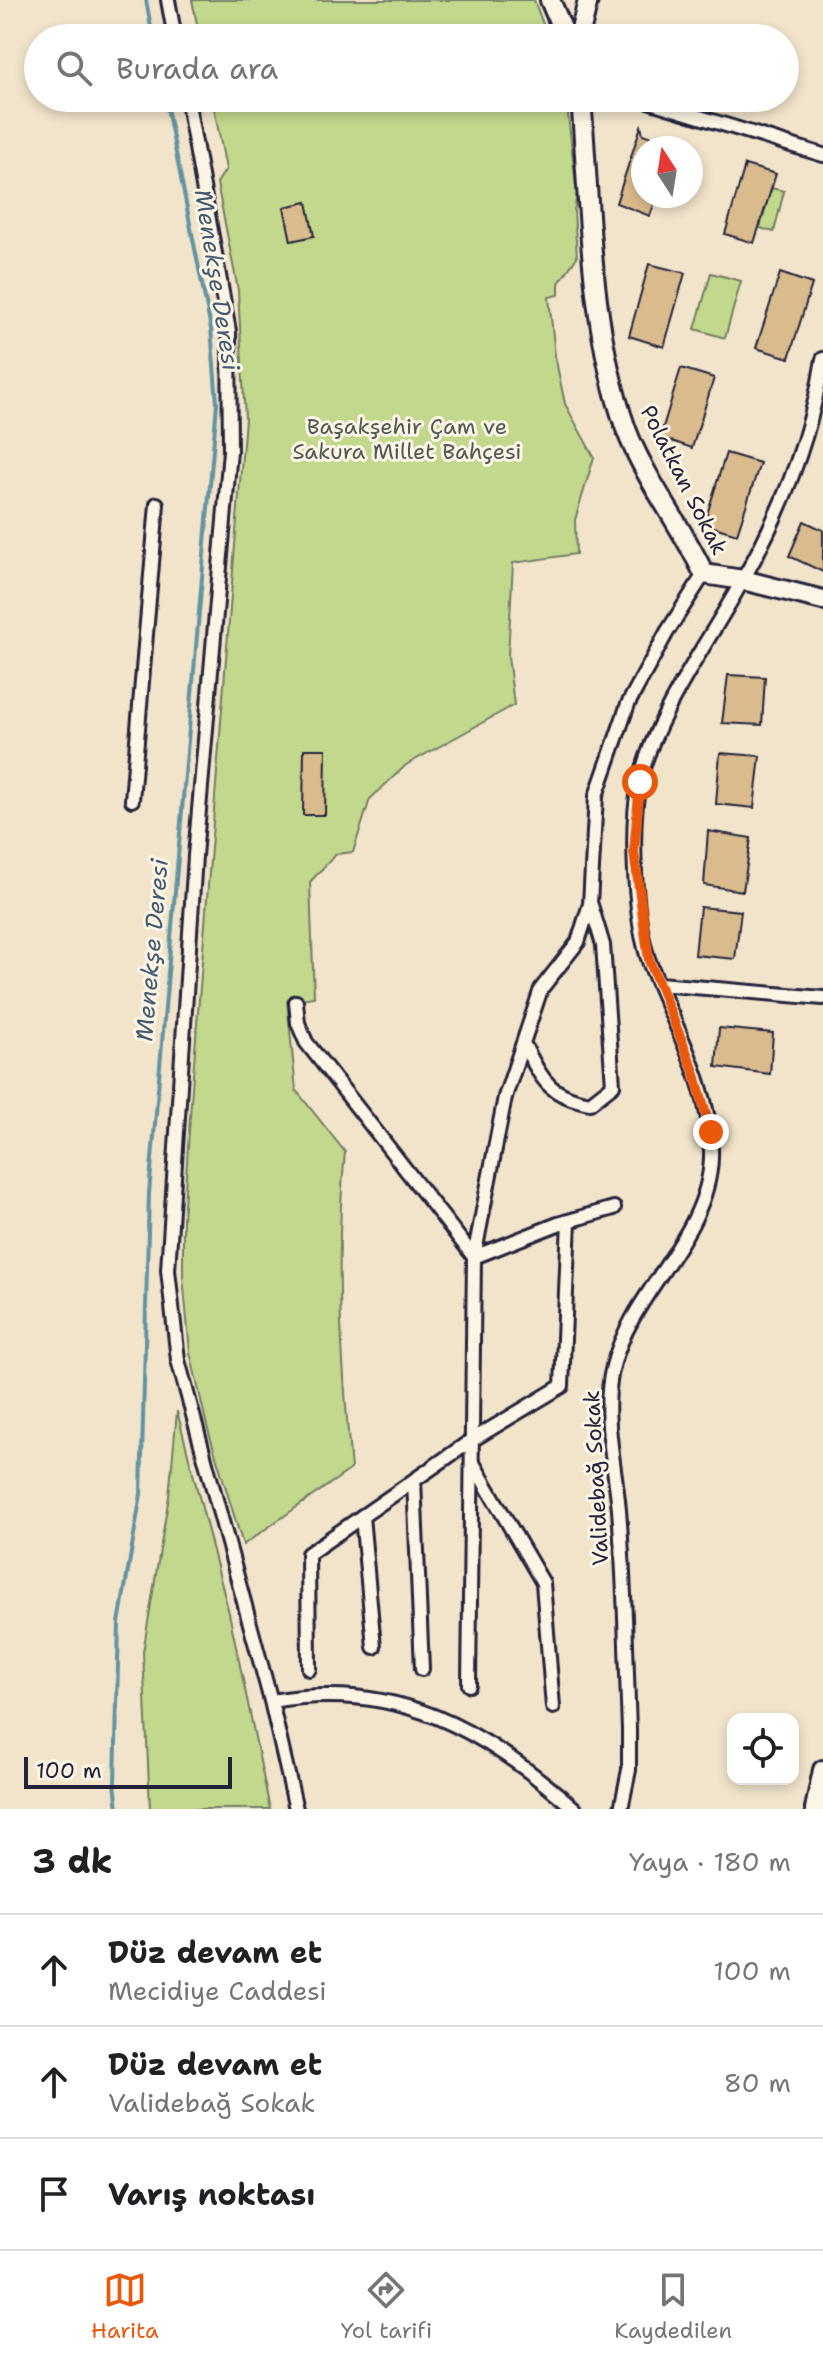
<!DOCTYPE html>
<html lang="tr">
<head>
<meta charset="utf-8">
<style>
  :root { --surface:#fff; --page:#f6f6f6; --text:#202124; --muted:#757577; --line:#e0e0e0; --accent:#ea580c }
  body { margin:0; font-family:"Shantell Sans",sans-serif; background:var(--page); color:var(--text) }
  .controls { position:absolute; right:24px; bottom:24px; display:grid; overflow:hidden; border-radius:16px; box-shadow:0 4px 12px #0003 }
  .controls button { width:72px; height:72px; display:grid; place-items:center; padding:0; border:0; border-bottom:2px solid var(--line); background:var(--surface); color:var(--text); font:40px sans-serif }
  .compass { position:absolute; left:631px; top:136px; width:72px; height:72px; border-radius:50%; background:var(--surface); box-shadow:0 4px 12px #0003; rotate:348deg }
  .scale { position:absolute; left:24px; bottom:20px; width:208px; box-sizing:border-box; padding-left:8px; border:4px solid #22223b; border-top:0; font-size:22px; line-height:28px; white-space:nowrap; color:#22223b; -webkit-text-stroke:6px #fcf5e5; paint-order:stroke }
  .stop { position:absolute; width:24px; height:24px; margin:-18px; border:6px solid #ea580c; border-radius:50%; background:#fff }
  .stop.end { background:#ea580c; border-color:#fff; box-shadow:0 2px 8px #0008 }
  .list { margin:0; padding:0; list-style:none }
  h2 { display:flex; justify-content:space-between; align-items:center; height:104px; margin:0; padding:0 32px; font-size:34px }
  h2 small { font-size:26px; font-weight:400; color:var(--muted) }
  .list li { display:grid; grid-template-columns:52px 1fr auto; gap:24px; align-items:center; box-sizing:border-box; height:112px; padding:0 32px; border-top:2px solid var(--line) }
  .list b { display:block; font-size:30px; white-space:nowrap }
  .list p { margin:0; font-size:26px; white-space:nowrap; color:var(--muted) }
  .list em { font-size:26px; font-style:normal; color:var(--muted) }
  .icon { flex:none; width:44px; height:44px; fill:none; stroke:currentColor; stroke-width:2; stroke-linecap:round; stroke-linejoin:round }
  .map { position:relative; flex:none; width:823px; height:1809px; overflow:hidden }
  .search { position:absolute; background:var(--surface); box-shadow:0 4px 12px #0003; left:24px; right:24px; top:24px; height:88px; display:flex; align-items:center; gap:20px; box-sizing:border-box; padding:0 28px; border-radius:44px; color:var(--muted); font-size:30px }
  .sheet { height:440px; background:var(--surface) }
  nav { display:flex; justify-content:space-around; align-items:center; box-sizing:border-box; height:112px; border-top:2px solid var(--line); background:var(--surface); font-size:22px; color:var(--muted) }
  nav a { display:grid; justify-items:center; gap:4px }
  nav .on { color:var(--accent) }
  .map>svg:first-child { display:block }
  .green { fill:#c2d88d; stroke:#727d64; stroke-width:2 }
  .lines { fill:none; stroke-linecap:round; stroke-linejoin:round }
  .stream { stroke:#6293a2; stroke-width:4 }
  .building { fill:#dabb8d; stroke:#22223b; stroke-width:2 }
  .street-casing { stroke:#22223b; stroke-width:18 }
  .secondary-casing { stroke:#22223b; stroke-width:24 }
  .street { stroke:#fcf5e5; stroke-width:12 }
  .secondary { stroke:#fcf5e5; stroke-width:18 }
  .route { stroke:#ea580c; stroke-width:10 }
  .labels { text-anchor:middle; dominant-baseline:central; stroke-width:6; stroke-linejoin:round; paint-order:stroke }
  .park-label { font-size:22px; fill:#525954; stroke:#fcf5e5 }
  .street-label { font-size:22px; fill:#22223b; stroke:#fcf5e5 }
  .water-label { font-size:24px; font-style:italic; fill:#425a6f; stroke:#fcf5e5 }
</style>
</head>
<body>
<div class="map">
<svg width="823" height="1809" viewBox="0 0 823 1809">
  <rect width="100%" height="100%" fill="#f2e4cb"/>
  <filter id="ink" filterUnits="userSpaceOnUse"><feTurbulence type="fractalNoise" baseFrequency=".0125" numOctaves="2"/><feDisplacementMap in="SourceGraphic" scale="16" xChannelSelector="R" yChannelSelector="G"/><feConvolveMatrix kernelMatrix="1 2 1 2 8 2 1 2 1" color-interpolation-filters="sRGB"/></filter>
  <g filter="url(#ink)">
    <path class="green" d="M192,0H534L548,38H200Z
      M212,98H566L577,194L574,211L577,257L559,283V295L549,297L555,356L565,404L594,457L575,520L576,554L513,563L508,656L514,705L406,765L370,799L353,852L336,854L310,882L314,997L287,1001L296,1090L345,1152C334,1259 342,1362 351,1469L243,1545L207,1426L190,1352L183,1277V1219L192,1088L245,419L238,290L217,183L226,169Z
      M771,188L784,191L774,232L760,228Z
      M711,273L741,281L725,338L695,329Z
      M177,1411L229,1613L270,1809H150L143,1652L169,1496Z"/>
    <g class="lines">
      <path class="stream" d="M146,0L153,38
        M118,1809L115,1783L119,1623L141,1494L149,1194L217,403L211,329L165,98"/>
    </g>
    <path class="building" d="M641,126L643,134L679,146L643,148V196H657L650,216L616,203Z
      M745,165L776,174L754,243L725,234Z
      M307,202L314,236L291,241L284,207Z
      M649,264L685,273L664,347L629,336Z
      M780,273L812,284L789,358L756,348Z
      M681,368L714,378L692,448L660,437Z
      M726,453L760,463L737,534L704,524Z
      M804,521L823,530V572L789,556Z
      M728,675L765,677L762,725L722,723Z
      M304,749H326L325,815H303Z
      M720,753L760,756L754,808L716,804Z
      M708,831L751,838L743,891L704,885Z
      M700,907L741,911L735,959L695,955Z
      M719,1028L773,1033L770,1074L716,1067Z"/>
    <g class="lines">
      <g class="street-casing">
        <path id="street" d="M168,0L175,38
          M187,98L229,331L230,451L195,856L168,1270L178,1360L271,1701L296,1809
          M638,98L823,155
          M132,800L157,504
          M659,984L823,998
          M296,1002L298,1023L306,1042L474,1257L558,1224L614,1208
          M523,1043C543,1080 547,1095 590,1103L613,1085L603,945L591,905
          M473,1463L543,1583L553,1707
          M414,1480L422,1669
          M362,1516L374,1647
          M309,1669L308,1554L472,1440L562,1386L569,1221
          M469,1685L474,1257L505,1097L541,989L578,942L590,904L596,796L628,704L667,632L704,574
          M271,1701C398,1679 482,1729 575,1809
          M621,1809L629,1770V1729C626,1656 625,1583 619,1510C615,1463 601,1412 613,1366C631,1292 709,1236 711,1157C713,1090 674,1026 650,964C634,922 630,828 639,784C653,718 708,643 741,583C780,515 811,437 823,359"/>
      </g>
      <g class="secondary-casing">
        <path id="secondary" d="M550,0L566,38
          M579,38L588,0
          M581,98C590,207 589,325 626,429C644,478 682,526 704,574L743,580L823,600
          M815,1809L823,1770"/>
      </g>
      <use href="#street" class="street"/>
      <use href="#secondary" class="secondary"/>
    </g>
  </g>
  <g class="lines" filter="url(#ink)">
    <path class="route" d="M640,782L634,852L649,960L694,1071L711,1132"/>
  </g>
  <g class="labels">
    <g class="park-label">
      <text x="407" y="426">Başakşehir Çam ve<tspan x="407" dy="25">Sakura Millet Bahçesi</tspan></text>
    </g>
    <g class="street-label">
      <text transform="translate(684 480) rotate(63)">Polatkan Sokak</text>
      <text transform="translate(596 1478) rotate(-93)">Validebağ Sokak</text>
    </g>
    <g class="water-label">
      <text transform="translate(217 280) rotate(81)">Menekşe Deresi</text>
      <text transform="translate(152 950) rotate(-85)">Menekşe Deresi</text>
    </g>
  </g>
</svg>
<div class="controls">
<button><svg class="icon" aria-label="locate" viewBox="0 0 24 24"><circle cx="12" cy="12" r="6"/><path d="M12 2v4M12 18v4M2 12h4M18 12h4"/></svg></button>
</div>
<svg class="compass" viewBox="-18 -18 36 36"><path d="M0-13l5 13h-10z" fill="#e53935"/><path d="M0 13l5-13h-10z" fill="#757577"/></svg>
<div class="scale">100 m</div>
<div class="stop" style="left:640px;top:782px"></div>
<div class="stop end" style="left:711px;top:1132px"></div>
<div class="search"><svg class="icon" aria-label="search" viewBox="0 0 24 24"><circle cx="10" cy="10" r="6"/><path d="M15 15l6 6"/></svg>Burada ara</div>
</div>
<section class="sheet">
<h2>3 dk<small>Yaya · 180 m</small></h2>
<ul class="list">
<li><svg class="icon" aria-label="ahead" viewBox="0 0 24 24"><path d="M12 20V5M6 11l6-6 6 6"/></svg><div><b>Düz devam et</b><p>Mecidiye Caddesi</p></div><em>100 m</em></li>
<li><svg class="icon" aria-label="ahead" viewBox="0 0 24 24"><path d="M12 20V5M6 11l6-6 6 6"/></svg><div><b>Düz devam et</b><p>Validebağ Sokak</p></div><em>80 m</em></li>
<li><svg class="icon" aria-label="arrive" viewBox="0 0 24 24"><path d="M6 21V4h12l-3 4 3 4H6"/></svg><div><b>Varış noktası</b></div></li>
</ul>
</section>
<nav>
<a class="on"><svg class="icon" aria-label="map" viewBox="0 0 24 24"><path d="M3 6l6-2 6 2 6-2v14l-6 2-6-2-6 2zM9 4v14M15 6v14"/></svg>Harita</a>
<a><svg class="icon" aria-label="directions" viewBox="0 0 24 24"><path d="M12 3l9 9-9 9-9-9zM9 14v-3h6M13 9l2 2-2 2"/></svg>Yol tarifi</a>
<a><svg class="icon" aria-label="saved" viewBox="0 0 24 24"><path d="M7 4h10v16l-5-4-5 4z"/></svg>Kaydedilen</a>
</nav>
</body>
</html>
